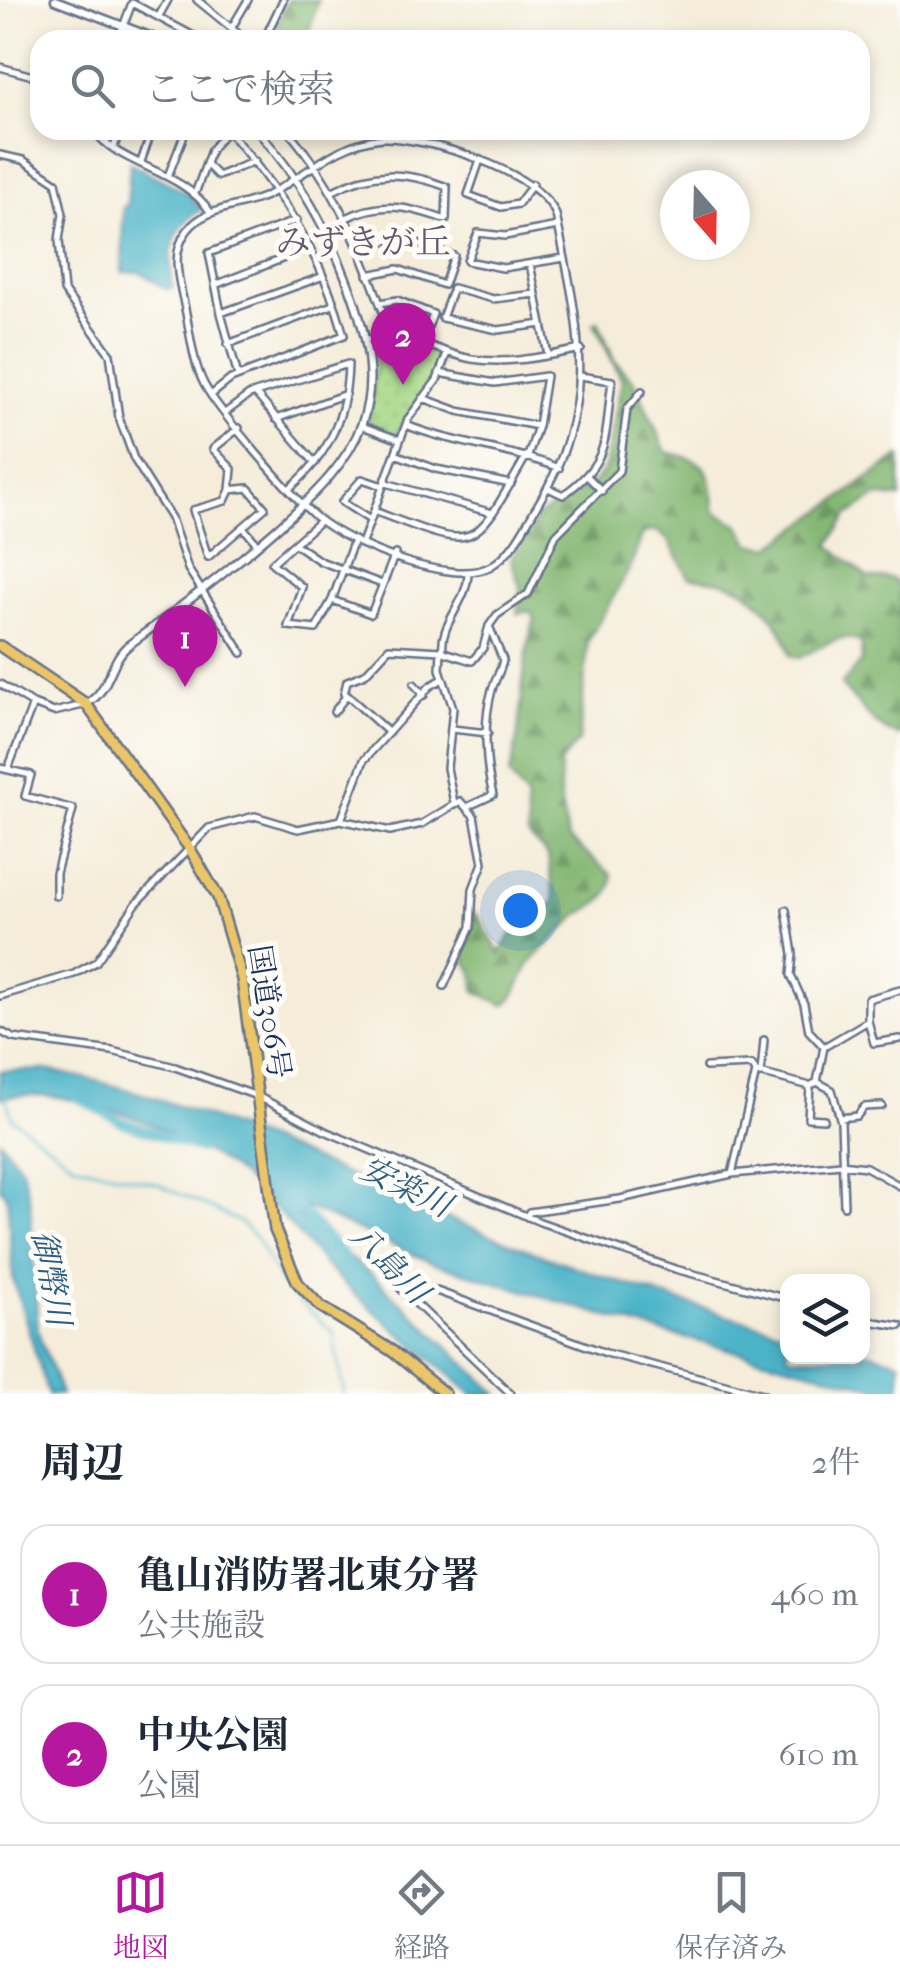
<!DOCTYPE html>
<html lang="ja">
<head>
<meta charset="utf-8">
<style>
  :root { --surface:#fff; --page:#f6f6f7; --text:#1f2937; --muted:#747a83; --line:#e0e1e3; --accent:#b5179e }
  body { margin:0; font-family:"IM FELL French Canon","Noto Serif JP",serif; background:var(--page); color:var(--text) }
  .controls { position:absolute; right:30px; bottom:30px; display:grid; overflow:hidden; border-radius:20px; box-shadow:0 5px 15px #0003 }
  .controls button { width:90px; height:90px; display:grid; place-items:center; padding:0; border:0; border-bottom:2px solid var(--line); background:var(--surface); color:var(--text); font:50px sans-serif }
  .compass { position:absolute; left:660px; top:170px; width:90px; height:90px; border-radius:50%; background:var(--surface); box-shadow:0 5px 15px #0003; rotate:160deg }
  .you { position:absolute; left:520px; top:910px; width:35px; height:35px; margin:-25px; border:8px solid #fff; border-radius:50%; background:#1a73e8; box-shadow:0 0 0 15px #1a73e833 }
  .badge { display:grid; place-items:center; width:65px; height:65px; border-radius:50%; background:var(--accent); color:#fff; font-size:32px; font-weight:700 }
  .pin { position:absolute; translate:-50% -82px; filter:drop-shadow(0 2px 5px #0008) }
  .pin::after { content:''; position:absolute; top:52px; width:35px; height:30px; background:inherit; clip-path:polygon(0 0,100% 0,50% 100%) }
  .list { margin:0; padding:0; list-style:none }
  h2 { display:flex; justify-content:space-between; align-items:center; height:130px; margin:0; padding:0 40px; font-size:42px }
  h2 small { font-size:32px; font-weight:400; color:var(--muted) }
  .list li { display:grid; grid-template-columns:65px 1fr auto; gap:30px; align-items:center; box-sizing:border-box; height:140px; margin:0 20px 20px; padding:0 20px; border:2px solid var(--line); border-radius:30px }
  .list b { display:block; font-size:38px; white-space:nowrap }
  .list p { margin:0; font-size:32px; white-space:nowrap; color:var(--muted) }
  .list em { font-size:32px; font-style:normal; color:var(--muted) }
  .icon { flex:none; width:55px; height:55px; fill:none; stroke:currentColor; stroke-width:2; stroke-linecap:round; stroke-linejoin:round }
  .map { position:relative; flex:none; width:900px; height:1394px; overflow:hidden }
  .search { position:absolute; background:var(--surface); box-shadow:0 5px 15px #0003; left:30px; right:30px; top:30px; height:110px; display:flex; align-items:center; gap:25px; box-sizing:border-box; padding:0 35px; border-radius:30px; color:var(--muted); font-size:38px }
  .sheet { height:450px; background:var(--surface) }
  nav { display:flex; justify-content:space-around; align-items:center; box-sizing:border-box; height:140px; border-top:2px solid var(--line); background:var(--surface); font-size:28px; color:var(--muted) }
  nav a { display:grid; justify-items:center; gap:5px }
  nav .on { color:var(--accent) }
  .map>svg:first-child { display:block }
  .forest { fill:url(#forest-firs); stroke:#507469; stroke-width:2.5 }
  .park { fill:url(#park-dots); stroke:#618472; stroke-width:2.5 }
  .water { fill:#4bb4c8; stroke:#337293; stroke-width:2.5 }
  .lines { fill:none; stroke-linecap:round; stroke-linejoin:round }
  .stream { stroke:#4bb4c8; stroke-width:2.5 }
  .river { stroke:#4bb4c8; stroke-width:10 }
  .minor-casing { stroke:#677289; stroke-width:10 }
  .tertiary-casing { stroke:#677289; stroke-width:11 }
  .trunk-casing { stroke:#677289; stroke-width:14 }
  .minor { stroke:#fff; stroke-width:5 }
  .tertiary { stroke:#fff; stroke-width:6 }
  .trunk { stroke:#eac669; stroke-width:9 }
  .labels { text-anchor:middle; dominant-baseline:central; stroke-width:10; stroke-linejoin:round; paint-order:stroke }
  .street-label { font-size:30px; fill:#1b2f5e; stroke:#fdfcf7 }
  .water-label { font-size:32px; font-style:italic; fill:#2c5e83; stroke:#fdfcf7 }
  .quarter-label { font-size:35px; fill:#635b6c; stroke:#fdfcf7 }
</style>
</head>
<body>
<div class="map">
<svg width="900" height="1394" viewBox="0 0 900 1394">
  <defs>
    <pattern id="forest-firs" width="22" height="20" patternUnits="userSpaceOnUse" patternTransform="scale(2.5)"><rect width="22" height="20" fill="#85b874"/><path d="M5 1l3.5 6h-7zM16 11l3.5 6h-7z" fill="#6c9662"/></pattern>
    <pattern id="park-dots" width="8" height="8" patternUnits="userSpaceOnUse" patternTransform="scale(2.5)"><rect width="8" height="8" fill="#a7d887"/><path d="M2 2h.1M6 6h.1" fill="none" stroke="#8fba77" stroke-width="1.8" stroke-linecap="round"/></pattern>
  </defs>
  <rect width="100%" height="100%" fill="#fdfcf7"/>
  <filter id="ink" filterUnits="userSpaceOnUse"><feTurbulence type="fractalNoise" baseFrequency=".01" numOctaves="2"/><feDisplacementMap in="SourceGraphic" scale="20" xChannelSelector="R" yChannelSelector="G"/><feConvolveMatrix kernelMatrix="1 2 1 2 8 2 1 2 1" color-interpolation-filters="sRGB"/></filter>
  <filter id="wash" filterUnits="userSpaceOnUse"><feTurbulence type="fractalNoise" baseFrequency=".0048" numOctaves="4" result="noise"/><feDisplacementMap in="SourceGraphic" scale="40" xChannelSelector="R" yChannelSelector="G"/><feGaussianBlur stdDeviation="2.25" result="paint"/><feColorMatrix in="noise" values="0 0 0 0 0 0 0 0 0 0 0 0 0 0 0 0 0 1.4 0 .05"/><feComposite in="paint" operator="in"/></filter>
  <g filter="url(#wash)">
    <rect width="100%" height="100%" fill="#f5edda"/>
    <path class="forest" d="M288,0H318L306,40H285L277,23Z
      M598,321L614,360L635,383L666,452C712,462 709,469 715,511L739,525L751,544L771,547L900,456V498L877,496L848,515L829,545L868,578H891L900,586V735C878,734 859,703 844,688L842,684L862,661L861,643C841,629 818,650 799,658L790,655C786,628 756,592 730,584C718,579 702,579 689,577L669,541L656,530L643,533L630,568L588,641L579,741L560,763V799L568,838L612,875C613,902 589,905 573,920C560,933 545,946 534,959C521,973 521,994 504,1005L475,991L474,973L462,955L476,913L500,954C510,927 535,918 555,902L548,856L528,835L526,797L509,775C525,723 518,670 535,619L530,611L517,614L521,589L511,559L538,516L593,483L605,468L622,380L594,323Z"/>
    <path class="park" d="M379,338L403,340L442,356L434,378L395,435L368,422Z"/>
    <path class="water" d="M130,163L189,194L201,210C171,227 167,256 173,287L166,289L140,272H122L123,207L127,206Z
      M46,1070C188,1096 317,1164 450,1219C560,1265 672,1301 787,1332L788,1356H862L863,1351L900,1361V1394L639,1326L433,1263L305,1207L299,1217L374,1277L498,1394H472C430,1358 386,1323 345,1285C311,1254 285,1215 252,1185C198,1136 72,1082 0,1098V1071Z
      M0,1140L22,1168L30,1201L38,1332L61,1394H48L13,1279L7,1198L0,1187Z"/>
    <g class="lines">
      <path class="stream" d="M6,1098L12,1118L74,1164L158,1184L240,1222L256,1238L283,1286
        M291,1295L333,1332L344,1394"/>
      <path class="river" d="M74,1095L122,1122L200,1149
        M294,1203L344,1256"/>
    </g>
  </g>
  <g filter="url(#ink)">
    <g class="lines">
      <g class="minor-casing">
        <path id="minor" d="M197,0L246,40
          M160,14L168,0
          M232,27L248,0
          M118,40L132,3L201,40
          M264,40L283,0
          M0,67L40,78
          M94,130C119,167 181,168 211,213
          M287,130C336,185 361,251 386,320L387,334
          M382,138C426,137 540,171 556,215C579,327 600,402 537,506C524,527 513,553 491,566C454,588 347,544 316,517C292,496 218,411 204,384C192,361 190,329 184,304C179,279 170,254 187,231C205,206 242,208 268,195C308,174 335,143 382,138Z
          M114,147L120,130
          M0,155L23,160L56,182L63,214L59,240L64,291L110,354L119,418L134,459L171,518L188,569L242,653
          M141,162L152,130
          M479,163L468,195L501,207L518,204L533,184
          M206,164L218,176L255,161
          M168,176L186,130
          M196,191L211,150L227,130
          M333,191C372,170 405,171 447,187L446,220C410,207 382,200 346,218
          M558,226L505,236L478,233L467,261L503,268L564,258
          M358,246L400,238L454,256L444,285L398,269L368,275
          M530,264L548,355
          M215,285L310,248
          M536,294L493,299L453,288L442,318L498,330L542,324
          M380,303L397,300L433,314L422,343
          M221,313L209,253L297,220
          M368,339C405,327 436,353 472,359C509,365 545,356 581,349
          M228,344L333,305
          M238,376L221,313L321,277
          M255,393L315,463
          M211,395L231,379L344,335C322,255 281,191 227,130
          M423,398L458,411L538,426L546,376L495,383L439,373
          M225,413L249,395L348,364C347,415 329,455 290,488
          M276,419L346,394
          M406,425C456,445 508,448 559,468
          M362,426L400,440
          M395,454L436,469L511,484
          M528,456L538,426
          M588,477L602,491
          M386,483L492,513
          M548,488L563,495C612,461 604,437 612,381L580,376
          M230,490L225,501L193,510L208,557L265,508L248,488L230,490L232,469L213,449L239,428
          M374,511C480,551 470,554 527,455
          M370,520L342,502L362,479L383,486
          M320,521L272,563L302,587L288,626L316,629L332,600L371,614L395,554
          M243,527L257,544
          M362,543L408,419L437,380L447,353
          M295,544L320,561L382,584
          M332,600L354,540
          M489,626L497,615L528,594L556,535L619,471L627,409L642,391
          M443,651C439,624 467,603 468,574
          M0,684L33,704
          M414,684L424,695
          M344,694L347,681L365,674L389,648L441,651
          M334,712L347,695L388,732
          M452,729L488,733
          M0,768L31,775L25,796L73,809L56,873V896
          M8,769L33,704L54,712L83,705
          M454,803L447,768L453,708L440,669L441,651L472,661L483,648L489,626L503,660C501,671 495,679 492,690C483,721 485,764 493,795L469,806
          M341,820L364,760L430,686L443,679
          M786,910L793,954L791,975L804,1004L809,1031L824,1047
          M0,996L74,974L96,962L136,904L209,828L255,816L298,829L341,820L390,831L422,824L460,801L474,816L483,863L473,889L471,927L444,986
          M868,1021L874,1043L900,1039
          M0,1031L13,1038L112,1051L175,1067L257,1096L325,1131L540,1222L675,1269L788,1299
          M706,1067L752,1065L756,1072L810,1086L817,1082L832,1090L841,1122L844,1206
          M761,1073L764,1040
          M817,1082L824,1047L868,1021V999L900,990
          M810,1086L808,1118L824,1119
          M840,1118L857,1116L864,1107L882,1106
          M732,1174L756,1072
          M527,1217L529,1212L620,1199L732,1174L841,1164L866,1167L900,1186
          M862,1320L900,1326
          M511,1394L407,1295L398,1286L401,1278L606,1353L763,1394"/>
      </g>
      <g class="tertiary-casing">
        <path id="tertiary" d="M55,0L160,40
          M86,704C111,691 109,659 130,644C180,608 227,572 274,531C363,453 394,405 349,286C327,227 299,178 257,130"/>
      </g>
      <g class="trunk-casing">
        <path id="trunk" d="M0,646L86,704L190,849L218,897L242,979L275,1230L298,1283L320,1306L392,1351L445,1394"/>
      </g>
      <use href="#minor" class="minor"/>
      <use href="#tertiary" class="tertiary"/>
      <use href="#trunk" class="trunk"/>
    </g>
  </g>
  <g class="labels">
    <g class="street-label">
      <text transform="translate(269 1012) rotate(81)">国道306号</text>
    </g>
    <g class="water-label">
      <text transform="translate(406 1187) rotate(26)">安楽川</text>
      <text transform="translate(389 1264) rotate(45)">八島川</text>
      <text transform="translate(51 1278) rotate(80)">御幣川</text>
    </g>
    <g class="quarter-label">
      <text x="363" y="242">みずきが丘</text>
    </g>
  </g>
</svg>
<div class="controls">
<button><svg class="icon" aria-label="layers" viewBox="0 0 24 24"><path d="M12 4l9 5-9 5-9-5zM3 14l9 5 9-5"/></svg></button>
</div>
<svg class="compass" viewBox="-18 -18 36 36"><path d="M0-13l5 13h-10z" fill="#e53935"/><path d="M0 13l5-13h-10z" fill="#747a83"/></svg>
<div class="you"></div>
<div class="pin badge" style="left:185px;top:687px">1</div>
<div class="pin badge" style="left:403px;top:385px">2</div>
<div class="search"><svg class="icon" aria-label="search" viewBox="0 0 24 24"><circle cx="10" cy="10" r="6"/><path d="M15 15l6 6"/></svg>ここで検索</div>
</div>
<section class="sheet">
<h2>周辺<small>2件</small></h2>
<ul class="list">
<li><span class="badge">1</span><div><b>亀山消防署北東分署</b><p>公共施設</p></div><em>460 m</em></li>
<li><span class="badge">2</span><div><b>中央公園</b><p>公園</p></div><em>610 m</em></li>
</ul>
</section>
<nav>
<a class="on"><svg class="icon" aria-label="map" viewBox="0 0 24 24"><path d="M3 6l6-2 6 2 6-2v14l-6 2-6-2-6 2zM9 4v14M15 6v14"/></svg>地図</a>
<a><svg class="icon" aria-label="directions" viewBox="0 0 24 24"><path d="M12 3l9 9-9 9-9-9zM9 14v-3h6M13 9l2 2-2 2"/></svg>経路</a>
<a><svg class="icon" aria-label="saved" viewBox="0 0 24 24"><path d="M7 4h10v16l-5-4-5 4z"/></svg>保存済み</a>
</nav>
</body>
</html>
